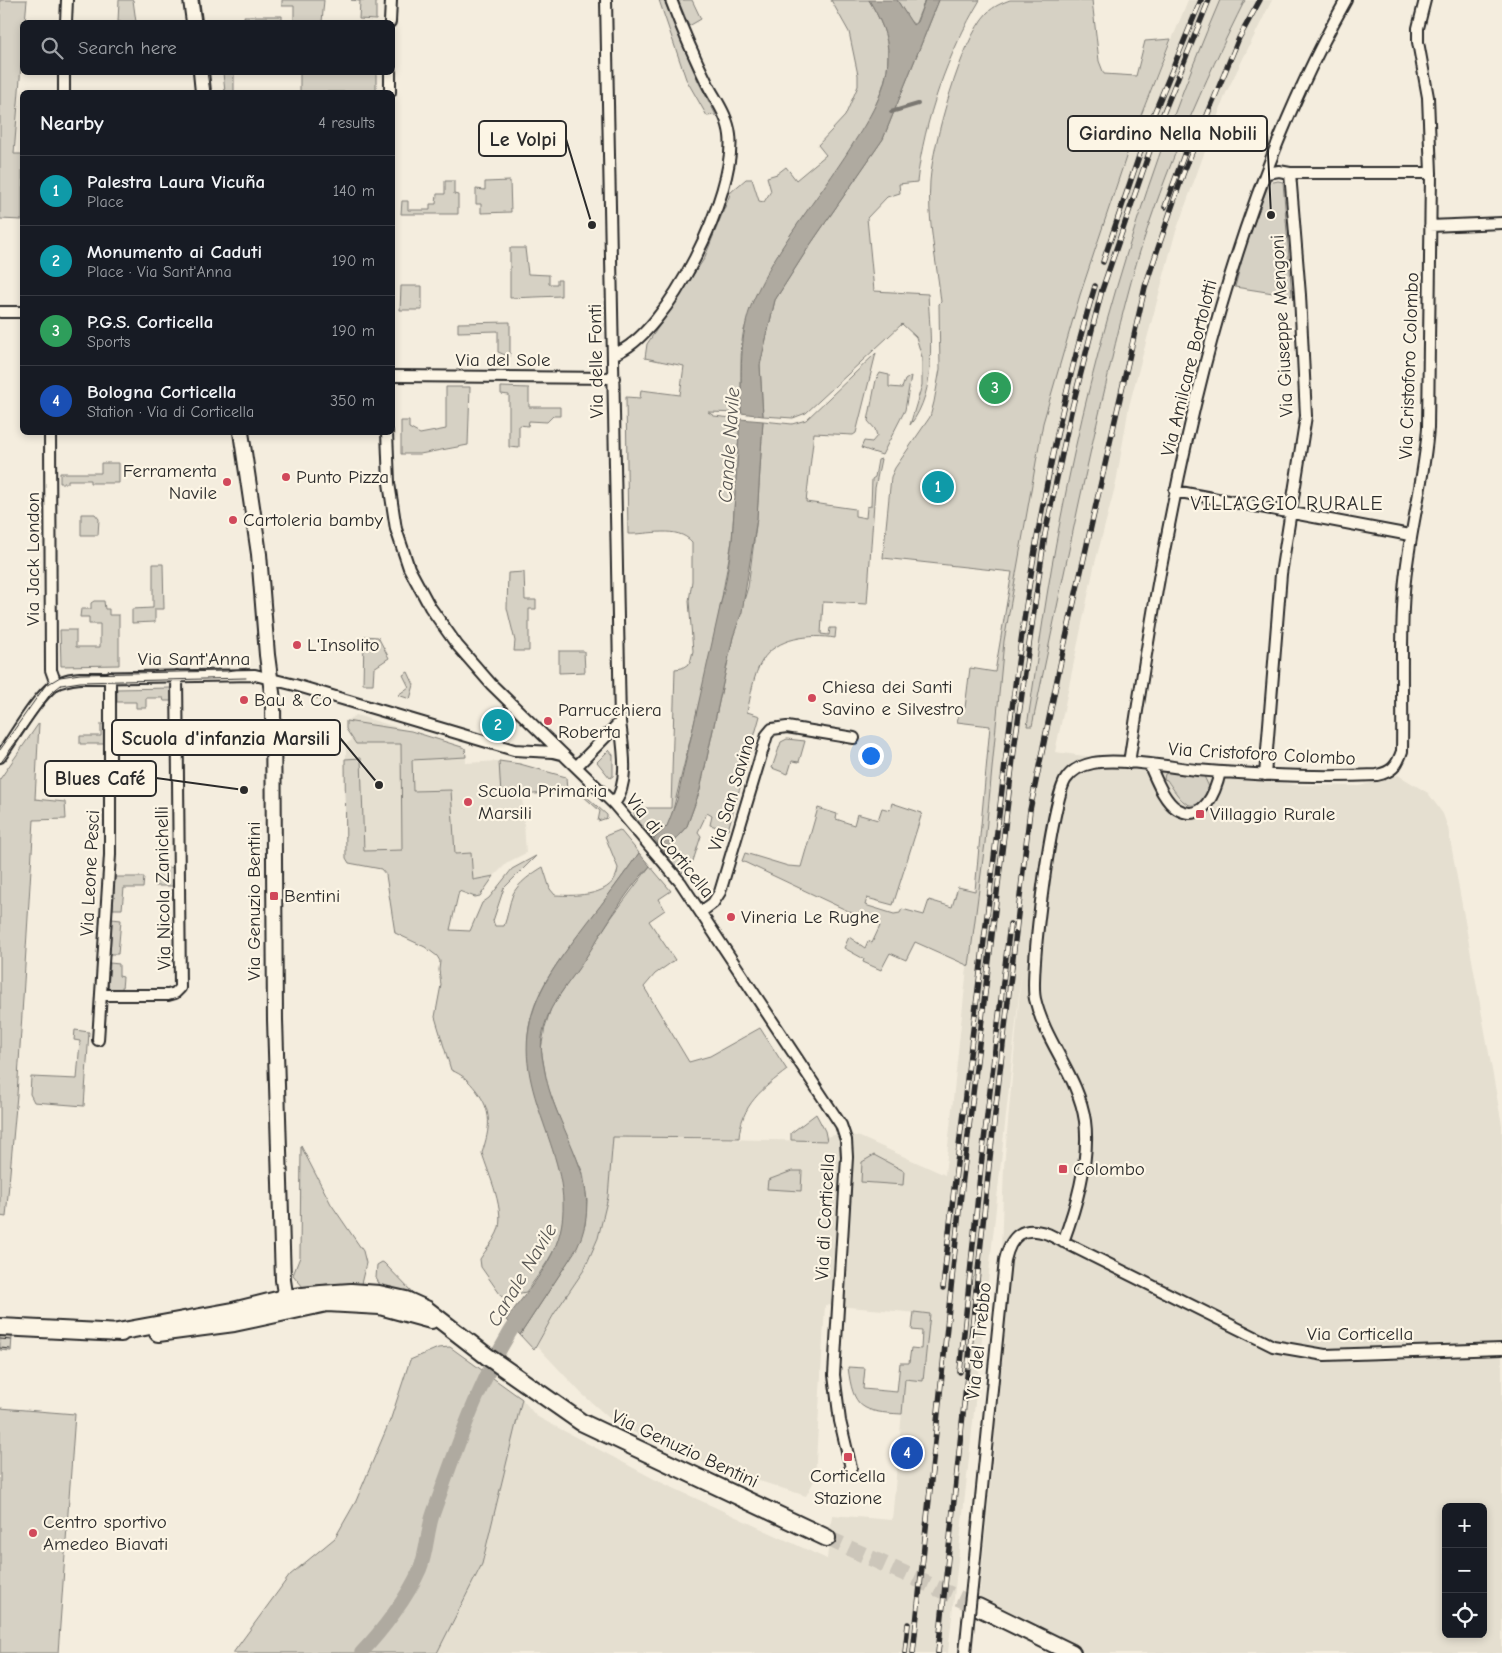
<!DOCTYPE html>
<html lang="en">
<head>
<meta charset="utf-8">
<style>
  :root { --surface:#171b24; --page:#242831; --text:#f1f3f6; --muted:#9ea1a6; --line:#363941; --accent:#d1495b }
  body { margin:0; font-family:"Comic Neue",sans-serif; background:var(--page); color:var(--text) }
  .controls { position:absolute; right:15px; bottom:15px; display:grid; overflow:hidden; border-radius:8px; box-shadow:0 2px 8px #0003 }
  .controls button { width:45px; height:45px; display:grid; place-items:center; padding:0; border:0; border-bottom:1px solid var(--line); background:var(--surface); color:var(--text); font:25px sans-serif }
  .you { position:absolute; left:870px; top:755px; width:18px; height:18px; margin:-12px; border:4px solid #fff; border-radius:50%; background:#1a73e8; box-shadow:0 0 0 8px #1a73e833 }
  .badge { display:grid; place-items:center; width:32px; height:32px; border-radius:50%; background:var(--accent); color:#fff; font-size:16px; font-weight:700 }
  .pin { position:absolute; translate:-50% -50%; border:2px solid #fff; box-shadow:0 1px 5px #0006 }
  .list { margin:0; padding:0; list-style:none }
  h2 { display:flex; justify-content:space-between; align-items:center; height:65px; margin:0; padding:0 20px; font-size:21px }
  h2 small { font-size:16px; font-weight:400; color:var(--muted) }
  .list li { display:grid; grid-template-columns:32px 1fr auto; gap:15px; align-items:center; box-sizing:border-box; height:70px; padding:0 20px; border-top:1px solid var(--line) }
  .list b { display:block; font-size:19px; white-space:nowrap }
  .list p { margin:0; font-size:16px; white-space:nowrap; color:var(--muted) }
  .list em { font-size:16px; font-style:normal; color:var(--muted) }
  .icon { flex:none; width:28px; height:28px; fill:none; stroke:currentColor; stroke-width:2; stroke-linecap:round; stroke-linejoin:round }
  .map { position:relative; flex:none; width:1502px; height:1653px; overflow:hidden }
  .search { position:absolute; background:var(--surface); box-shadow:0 2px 8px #0003; left:20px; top:20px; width:375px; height:55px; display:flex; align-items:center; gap:12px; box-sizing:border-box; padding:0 18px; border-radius:8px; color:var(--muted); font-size:19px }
  .panel { position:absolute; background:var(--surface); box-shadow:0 2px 8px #0003; left:20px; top:90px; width:375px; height:345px; border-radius:8px }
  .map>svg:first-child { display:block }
  .built { fill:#e5dfd0; fill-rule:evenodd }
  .green { fill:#d6d1c4; stroke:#807e78 }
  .water { fill:#afaaa0; stroke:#7a7771 }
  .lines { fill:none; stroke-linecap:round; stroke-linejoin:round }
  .stream { stroke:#7a7771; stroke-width:4 }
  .canal { stroke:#afaaa0; stroke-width:14 }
  .primary-tunnel { stroke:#ccc6ba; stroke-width:16; stroke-dasharray:16 8; stroke-linecap:butt }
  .minor-casing { stroke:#2b2b2b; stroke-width:14 }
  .tertiary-casing { stroke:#2b2b2b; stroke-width:18 }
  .primary-casing { stroke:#2b2b2b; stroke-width:20 }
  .minor { stroke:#fcf5e5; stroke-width:10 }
  .tertiary { stroke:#fcf5e5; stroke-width:14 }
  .primary { stroke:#fcf5e5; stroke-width:16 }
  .tram { stroke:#2b2b2b; stroke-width:1 }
  .rail-casing { stroke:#2b2b2b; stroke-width:5.5 }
  .rail { stroke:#fcf5e5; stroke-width:4; stroke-dasharray:11; stroke-linecap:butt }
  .minor-bridge-casing { stroke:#2b2b2b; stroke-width:14; stroke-linecap:butt }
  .minor-bridge { stroke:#fcf5e5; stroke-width:10 }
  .poi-dot { fill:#d1495b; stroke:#fcf5e5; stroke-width:2 }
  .labels { text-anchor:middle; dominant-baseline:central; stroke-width:4.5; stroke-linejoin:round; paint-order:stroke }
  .street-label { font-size:19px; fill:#2b2b2b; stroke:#fcf5e5 }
  .poi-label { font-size:19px; fill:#2b2b2b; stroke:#fcf5e5; text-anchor:start }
  .water-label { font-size:20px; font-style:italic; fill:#595754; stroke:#fcf5e5 }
  .neighbourhood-label { font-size:20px; letter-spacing:1px; fill:#2b2b2b; stroke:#fcf5e5 }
  .leader { fill:none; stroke:#2b2b2b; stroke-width:2 }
  .callout-dot { fill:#2b2b2b; stroke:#fcf5e5; stroke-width:2 }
  .callout { fill:#fcf5e5; stroke:#2b2b2b; stroke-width:2 }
  .callout-label { font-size:20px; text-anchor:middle; font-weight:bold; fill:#2b2b2b }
</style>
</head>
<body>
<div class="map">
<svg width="1502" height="1653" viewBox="0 0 1502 1653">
  <rect width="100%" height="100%" fill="#f4edde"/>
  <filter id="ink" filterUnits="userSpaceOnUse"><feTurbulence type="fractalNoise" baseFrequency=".02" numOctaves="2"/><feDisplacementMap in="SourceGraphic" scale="10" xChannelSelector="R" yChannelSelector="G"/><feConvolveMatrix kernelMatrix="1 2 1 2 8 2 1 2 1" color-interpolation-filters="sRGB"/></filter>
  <g filter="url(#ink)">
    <path class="built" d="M1188,0H1272L1226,93L1175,234L1129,406L1116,483L1094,567L1055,752L1297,785L1360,786L1398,775L1428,793L1443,814L1448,828L1502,1125V1653H1072L978,1607L994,1448L1004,1166L1022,967L948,1653H437L482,1564L522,1399L536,1416L656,1480L827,1559L832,1515L892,1520L905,1379L923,1381L930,1314L825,1305L815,1479L806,1496L710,1465L617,1425L581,1393L537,1346L554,1314L584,1270L598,1238L608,1197L612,1137L826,1141V1137L844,1133L860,1137L945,1175L975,892L995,672L1036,433L1077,288L1134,133ZM1446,1507H1483V1634H1446Z
      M356,715L465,748L466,763L499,761L520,764L526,853L508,862L494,876L473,880L471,853L346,858V744L352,740L346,729V721Z"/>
    <path class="green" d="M0,0H27L25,22H22V53L14,154H22V220L0,219Z
      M119,0H133L136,22H118Z
      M282,0H324L322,22H294V6H282Z
      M351,0H376V20L359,19L360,1Z
      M659,0H664L698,81L716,115L707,116L686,79Z
      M678,0H692L701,19L689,26Z
      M831,0H869C879,17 889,36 888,57C887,126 797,210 768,274C760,291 750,311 744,330C739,348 742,392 741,413L708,412L714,416L740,419L732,541L713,647L671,818L667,826L654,839L635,817L633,808H671L675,669L682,668L690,663L693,651L689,601L692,581V542C677,525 648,535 628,534L626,397L640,398L641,390L680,395L684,366L645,358L647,344L704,259L731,192L746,179H752L759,201L764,202L771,191L767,177L777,174L786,167L796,180L826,155L818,145L845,116L858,86V75L849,32Z
      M897,0H925L915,25L910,21Z
      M939,0H980C948,53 924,120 917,182L899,184L900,193L887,197L867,218L874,291L928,294C930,336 938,390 910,425L922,385V357L916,337L902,324L806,413L793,418L763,416L760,365L775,300L810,245L883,139Z
      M1010,0H1092L1099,61L1104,74L1136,76L1145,41L1171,39L1134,133L1080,295L1043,423L1004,641L985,843L969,966L915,942L906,960L890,953L881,970L863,962L864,959L844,948L849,937L865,948L868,941L872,943L880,926L742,861L745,853L788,866L801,867L818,808L837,814L836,819L854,825L857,814L878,820L882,808L890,810L892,803L922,813L893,905L867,898L865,905L894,914L900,913L902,909L924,915L929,900L952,907L958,887L975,891L990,726L957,722L959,714L965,708L970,668L995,672L1012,572L883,558L891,477L895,468L930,417L934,402L940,369L939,304L941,302C937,263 927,220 930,181C933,143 961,40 987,13C994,6 1002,3 1010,0Z
      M1220,0H1245C1203,84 1165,170 1137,261C1121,315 1109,372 1096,427C1073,527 1053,627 1032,726H1027C1038,656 1047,586 1061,517C1095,339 1149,166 1220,0Z
      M244,16H282V22H245Z
      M223,73H234V92H225Z
      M300,73H376V92H300Z
      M445,181H454V194L458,195V214H401L402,201H408V210H430V204H436L437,194H445Z
      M510,181L511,212L481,213V204H476V189L485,190V182Z
      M1278,181L1283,182L1292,296L1235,287L1245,247L1269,183Z
      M510,248H525L528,274L549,275V284H557V280H561V296L510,298Z
      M401,286H422V310H400Z
      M510,322V357L498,352V331L458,332V323Z
      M876,353L856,433L853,435L814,433L806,502L855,509V516L866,518L867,507L871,506L872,479L875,477L878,460L881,459L875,488L867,604L823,602L821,634L829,635L830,628H836L835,638C811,634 776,637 762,661C753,675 751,696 747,712L760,716L728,830L710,825L712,816L707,813L698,832L701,836L693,861L682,873L664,852L687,826L700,790L733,637L748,587L757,518L763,421L792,424L806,420Z
      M880,373L889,375V387L902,388L905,380L911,376L905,410L882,455L861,448L864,441L872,442L877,436L875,429L868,421L876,380Z
      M446,387H470L468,445L420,454H401V421H409V428L420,434L446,429Z
      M501,387L529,388V407H560V416H553L547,422L529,421L528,426L519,425V448L509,447V395L501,394Z
      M101,463H119V483H90V480H68V483H60V473H101Z
      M81,514H95L99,519L98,535H81Z
      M153,564H163L164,609H155V622L132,623V609L153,608Z
      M524,572L525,600H536V609H529V651H514L515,641L507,608L508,573Z
      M94,601H104L105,609H109V615H119V665L61,666L60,630H76V647H100V624H89V617H80L81,609H91V603Z
      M364,636L378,637L389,658L374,668L373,684H363Z
      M559,651H584L585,672L559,673Z
      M408,672L414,685L410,699L398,695L409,687L403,675Z
      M171,688L172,701H164L163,698H146V708H136V702H117V689Z
      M346,721L411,731L465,748L466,757L412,760L413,791L451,790L455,854L471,853L473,880L494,876L480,896L475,897L459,891L450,930L470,931L482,903L489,898L512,869L534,857L536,856L504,888L493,921L495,926H504C508,916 509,903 513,894C518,883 533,873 543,867L550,889L555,895C576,896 615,897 618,868L605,836L620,830L639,853C623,875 607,898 590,920C565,953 536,985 529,1027C517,1097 576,1160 562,1226C557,1252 541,1271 526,1292L502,1297L481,1267L480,1259C485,1251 493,1242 497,1233C507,1213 488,1173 482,1153C490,1128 493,1112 476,1090C468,1080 463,1075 451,1070L435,1017L441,985L439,970L440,961L437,956L425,947L395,933L386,875L381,869L349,863L346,858L345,759L361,758L364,851L402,850L401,744H356L346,729Z
      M39,723L35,799L65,802L66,819L34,820L17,1095L6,1217L0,1216V779Z
      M101,724H104V744H80V736H101Z
      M787,739L805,741L799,762L792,761L788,774L772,768L781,742Z
      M609,750L613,755V776L610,778L597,762Z
      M499,761L520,764L566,777L567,792L501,796Z
      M1172,771L1203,774L1210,789C1192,821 1180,799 1167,780L1164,779L1165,774Z
      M573,788L578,789L607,815V818L598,821L600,811L583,796H571Z
      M650,866L671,891L659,899L665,910L649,921L675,960L655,974L644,987L689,1062L710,1056L760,1028L787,1070C762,1089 741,1105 739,1138L613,1137L608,1197L598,1238L584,1270L554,1314L534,1350L520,1335L569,1260L585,1225L586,1215L587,1200L583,1173L563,1128L547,1085L541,1049L545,1027L551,1008L611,918Z
      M174,867V886H155L161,868Z
      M115,877H144L143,888H124L122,909H113Z
      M112,919L121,920L118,954H110Z
      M110,963L119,964V976L123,977L122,989H108Z
      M75,1030L89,1032L84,1106L34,1102L30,1094L31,1077L77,1079L80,1041L74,1040Z
      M816,1114L825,1131L827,1141L791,1140V1133Z
      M301,1146L331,1204L363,1251L366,1263L361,1284H328L303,1287L293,1275L300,1257Z
      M874,1155L904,1171L903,1185L861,1182L862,1162Z
      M792,1171H802L801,1191L767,1189L768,1180Z
      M382,1262L384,1263L414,1294L381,1287L376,1278L377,1265Z
      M914,1312L930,1314L923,1381L905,1379L902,1414C862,1412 853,1409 848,1367L865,1368L863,1389L897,1392L900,1363H909L911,1348L921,1349L922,1331L912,1330Z
      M0,1336L12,1337L11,1351L0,1350Z
      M450,1347L522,1399L482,1564L437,1653H233L290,1575L335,1538L356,1501L391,1418L410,1360L438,1348Z
      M0,1408L75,1414L58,1653H0Z"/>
    <path class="water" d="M869,0H897L913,25L917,22L925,0H939L883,139L810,245L775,300L760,365L763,416L741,413C742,377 738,335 753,301C777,245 819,198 851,147C868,120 888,90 888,57C889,36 879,17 869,0Z
      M740,419L763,421L757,518L742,612L733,637L700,790L687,826L664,852L654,839L667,826L677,800L726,580L732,541Z
      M639,853L650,866C623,894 604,930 583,962C574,976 558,995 551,1009C547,1017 543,1029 542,1038C540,1049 543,1061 545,1072C556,1134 608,1182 577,1248L520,1335L506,1320C523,1296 545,1273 556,1245C585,1170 515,1103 529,1028C536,987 563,955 587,923C605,900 622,877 639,853Z"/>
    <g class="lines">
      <path class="stream" d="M891,112L918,104"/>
      <path class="canal" d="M361,1653C382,1631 408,1597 420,1569C427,1552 427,1531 433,1514C458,1444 481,1373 523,1312"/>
      <path class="primary-tunnel" d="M827,1538L978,1607"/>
      <g class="minor-casing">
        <path id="minor" d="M606,0L620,722C623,747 630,783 614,804
          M66,22L67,0
          M390,22L391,0
          M64,92V72
          M390,92V72
          M1267,173L1279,171L1290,173H1431
          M1430,226L1502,223
          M0,312H22
          M614,354C668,335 737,191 730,135C728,117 717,102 709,87C695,59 682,29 671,0
          M392,376L614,378
          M50,432L51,670L56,684
          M387,432L389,483L396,529L409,568L430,607L457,645L491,684L614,804L681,883L841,1125L846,1140L847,1157L834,1375L840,1421L851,1468
          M1175,491L1410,535
          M0,757C13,739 37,697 54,685C62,680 71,679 80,678L255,675L295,685L514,750L553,752L561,754
          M1129,763C1168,504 1216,231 1346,0
          M1150,766C1156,779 1164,801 1177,809C1204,825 1216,790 1220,772
          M576,767L620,722
          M1265,775L1281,574L1306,416L1300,295L1290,173
          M701,912L713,903L720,892L767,735L772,729L787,727L854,738
          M101,995H168L175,993L180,988L177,676
          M98,1040L110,855V677
          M1063,1242C1076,1207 1090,1158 1085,1121C1079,1077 1045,1042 1035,999C1029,972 1052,799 1066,779C1072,770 1083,765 1093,763C1119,758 1169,767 1197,770C1257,775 1317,778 1377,775C1392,772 1397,766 1402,751C1403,698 1400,643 1404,591C1408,536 1424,483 1428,428L1431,173L1428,97L1418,42V28L1425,0
          M972,1587L1005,1260C1011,1235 1023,1225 1048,1234L1273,1346L1325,1355L1502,1349
          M965,1653L968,1622"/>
      </g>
      <g class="tertiary-casing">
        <path id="tertiary" d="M191,0L194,22
          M201,72L203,92
          M241,432L259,554L267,655L273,700L275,1020L283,1280L287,1307"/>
      </g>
      <g class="primary-casing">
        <path id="primary" d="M0,1327L121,1333
          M112,1333L233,1311L285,1298L321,1294L351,1292L379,1294L406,1300L426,1309L488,1357L581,1422L827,1538
          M158,1333L234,1323L327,1303L380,1306L431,1320
          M978,1607L1072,1653"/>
      </g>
      <use href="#minor" class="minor"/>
      <use href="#tertiary" class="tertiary"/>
      <use href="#primary" class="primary"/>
      <path class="tram" d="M198,0L201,22
        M207,72L210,92
        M0,750L45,686L60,677L80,674L227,671L246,668
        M0,764L51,693L61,685L80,682L246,678
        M0,1339L11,1340
        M0,1348L10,1349"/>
      <g class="rail-casing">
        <path id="rail" d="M1165,207L1188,144
          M1103,262L1151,121L1201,0
          M943,1288C958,1145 977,1001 994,858C1016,665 1039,472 1095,286
          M960,1372L981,1166L1010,924
          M905,1653L908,1624
          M913,1653L959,1211L1015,742L1045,534L1071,412L1102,290L1159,124L1209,0
          M938,1653L989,1166L1030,810L1063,651L1145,287L1183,174L1239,38L1260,0"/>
      </g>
      <use href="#rail" class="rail"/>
      <g class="minor-bridge-casing">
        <path id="minor-bridge" d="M968,1622L972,1587"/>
      </g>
      <use href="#minor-bridge" class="minor-bridge"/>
    </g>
  </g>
  <g class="poi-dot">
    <circle cx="286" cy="477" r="5"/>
    <circle cx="227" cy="482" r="5"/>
    <circle cx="233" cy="520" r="5"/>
    <circle cx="297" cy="645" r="5"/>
    <circle cx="812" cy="698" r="5"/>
    <circle cx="244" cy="700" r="5"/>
    <circle cx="548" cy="721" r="5"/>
    <circle cx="468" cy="802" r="5"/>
    <rect x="1195" y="809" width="10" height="10" rx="2.5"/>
    <rect x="269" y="891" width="10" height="10" rx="2.5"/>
    <circle cx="731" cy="917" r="5"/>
    <rect x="1058" y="1164" width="10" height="10" rx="2.5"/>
    <rect x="843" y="1452" width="10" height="10" rx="2.5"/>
    <circle cx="33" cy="1533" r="5"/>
  </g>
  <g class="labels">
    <g class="street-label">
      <text transform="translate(1282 326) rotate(-93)">Via Giuseppe Mengoni</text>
      <text x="503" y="360">Via del Sole</text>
      <text transform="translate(596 361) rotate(-91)">Via delle Fonti</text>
      <text transform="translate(1409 366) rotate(-88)">Via Cristoforo Colombo</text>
      <text transform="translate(1189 368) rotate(-76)">Via Amilcare Bortolotti</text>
      <text transform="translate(33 559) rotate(-90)">Via Jack London</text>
      <text x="194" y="659">Via Sant'Anna</text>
      <text transform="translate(1262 754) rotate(3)">Via Cristoforo Colombo</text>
      <text transform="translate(732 793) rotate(-73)">Via San Savino</text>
      <text transform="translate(670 846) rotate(51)">Via di Corticella</text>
      <text transform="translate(90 873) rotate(-87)">Via Leone Pesci</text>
      <text transform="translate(163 888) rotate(-91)">Via Nicola Zanichelli</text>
      <text transform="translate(254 901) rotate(-90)">Via Genuzio Bentini</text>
      <text transform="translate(825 1217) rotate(-87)">Via di Corticella</text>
      <text x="1360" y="1334">Via Corticella</text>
      <text transform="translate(979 1341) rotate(-84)">Via del Trebbo</text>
      <text transform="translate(685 1449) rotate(25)">Via Genuzio Bentini</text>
    </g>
    <g class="poi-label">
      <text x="217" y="471" text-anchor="end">Ferramenta<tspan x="217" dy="22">Navile</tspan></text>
      <text x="296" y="477">Punto Pizza</text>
      <text x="243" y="520">Cartoleria bamby</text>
      <text x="307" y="645">L'Insolito</text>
      <text x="822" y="687">Chiesa dei Santi<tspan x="822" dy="22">Savino e Silvestro</tspan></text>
      <text x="254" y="700">Bau &amp; Co</text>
      <text x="558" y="710">Parrucchiera<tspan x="558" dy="22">Roberta</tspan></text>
      <text x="478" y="791">Scuola Primaria<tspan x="478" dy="22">Marsili</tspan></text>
      <text x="1210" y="814">Villaggio Rurale</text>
      <text x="284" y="896">Bentini</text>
      <text x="741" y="917">Vineria Le Rughe</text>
      <text x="1073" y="1169">Colombo</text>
      <text x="848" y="1476" text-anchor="middle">Corticella<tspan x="848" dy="22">Stazione</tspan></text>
      <text x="43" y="1522">Centro sportivo<tspan x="43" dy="22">Amedeo Biavati</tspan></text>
    </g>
    <g class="water-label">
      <text transform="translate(729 445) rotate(-86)">Canale Navile</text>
      <text transform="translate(522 1275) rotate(-59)">Canale Navile</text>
    </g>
    <g class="neighbourhood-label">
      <text x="1287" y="503">VILLAGGIO RURALE</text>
    </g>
  </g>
  <path class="leader" d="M1271 215L1267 133M592 225L566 139M379 785L340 738M244 790L156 778"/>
  <g class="callout-dot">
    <circle cx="1271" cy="215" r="5"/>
    <circle cx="592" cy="225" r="5"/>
    <circle cx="379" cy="785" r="5"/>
    <circle cx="244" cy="790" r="5"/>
  </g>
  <g class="callout">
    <rect x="1068" y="116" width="199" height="35" rx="5"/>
    <rect x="479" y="121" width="87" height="35" rx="5"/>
    <rect x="112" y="720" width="228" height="35" rx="5"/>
    <rect x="45" y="761" width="111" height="35" rx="5"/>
  </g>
  <g class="callout-label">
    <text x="1168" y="140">Giardino Nella Nobili</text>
    <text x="523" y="146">Le Volpi</text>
    <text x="226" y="745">Scuola d'infanzia Marsili</text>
    <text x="100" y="785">Blues Café</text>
  </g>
</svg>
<div class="controls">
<button>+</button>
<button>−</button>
<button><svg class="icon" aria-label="locate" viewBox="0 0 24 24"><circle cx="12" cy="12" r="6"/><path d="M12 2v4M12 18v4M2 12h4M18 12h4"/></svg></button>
</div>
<div class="you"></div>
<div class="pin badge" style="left:938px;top:487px;background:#0f9aa8">1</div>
<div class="pin badge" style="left:498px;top:725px;background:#0f9aa8">2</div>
<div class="pin badge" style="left:995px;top:388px;background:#2e9e5b">3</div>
<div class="pin badge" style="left:907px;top:1453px;background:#1a4fb4">4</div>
<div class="search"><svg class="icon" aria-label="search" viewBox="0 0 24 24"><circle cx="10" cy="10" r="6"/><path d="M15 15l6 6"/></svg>Search here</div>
<section class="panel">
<h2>Nearby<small>4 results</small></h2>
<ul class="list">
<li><span class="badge" style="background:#0f9aa8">1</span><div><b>Palestra Laura Vicuña</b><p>Place</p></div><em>140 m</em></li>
<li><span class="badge" style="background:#0f9aa8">2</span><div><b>Monumento ai Caduti</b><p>Place · Via Sant'Anna</p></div><em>190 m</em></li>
<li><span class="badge" style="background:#2e9e5b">3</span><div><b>P.G.S. Corticella</b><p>Sports</p></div><em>190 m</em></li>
<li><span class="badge" style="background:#1a4fb4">4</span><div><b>Bologna Corticella</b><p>Station · Via di Corticella</p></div><em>350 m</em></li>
</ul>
</section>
</div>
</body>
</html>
